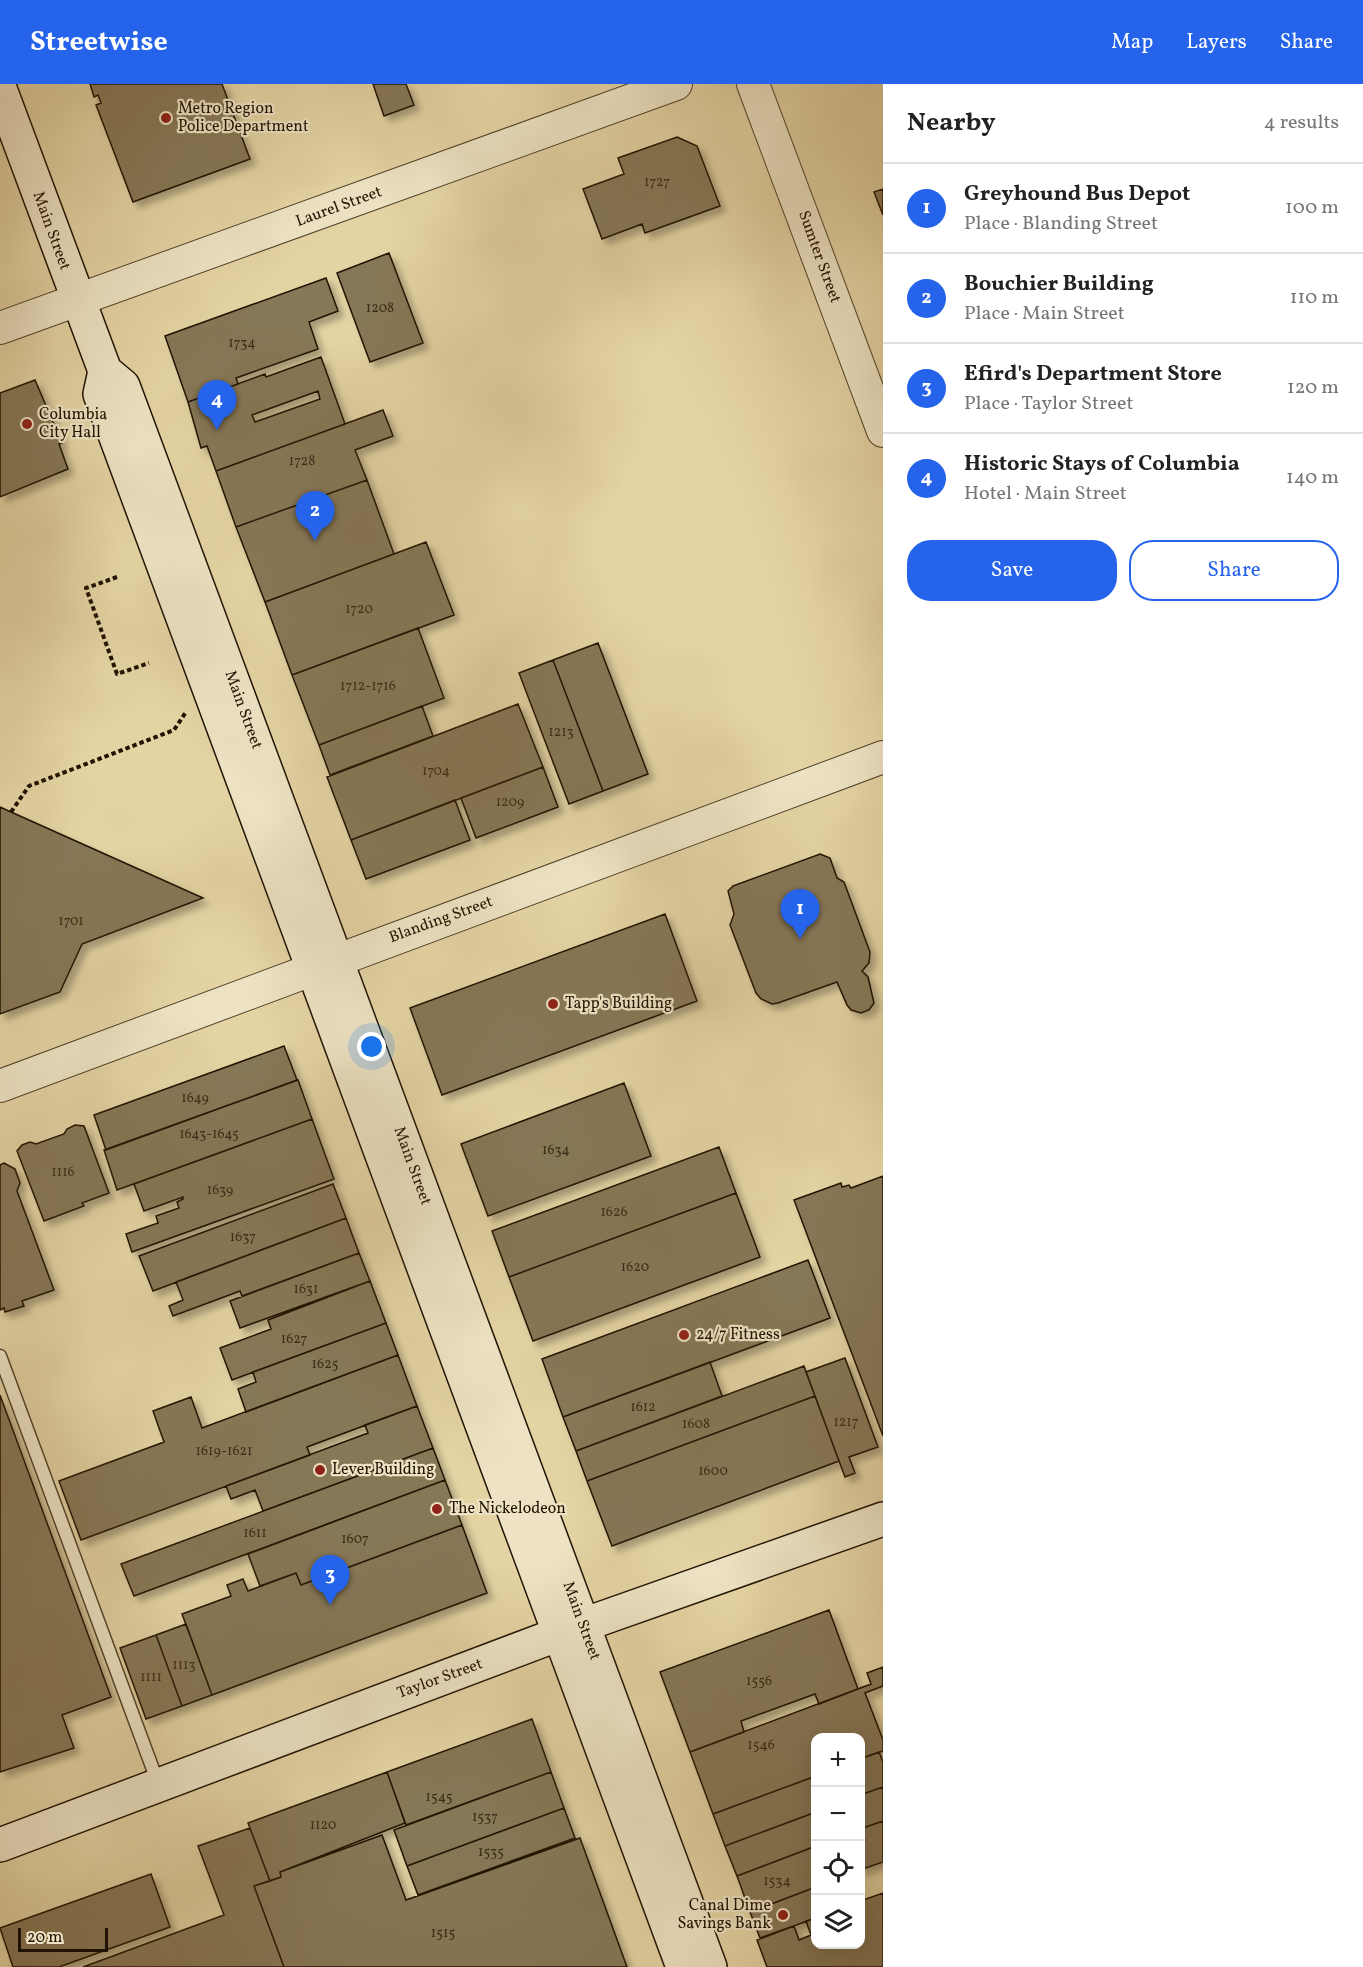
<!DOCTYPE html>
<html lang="en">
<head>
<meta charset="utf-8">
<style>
  :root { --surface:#fff; --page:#f2f2f2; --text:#222; --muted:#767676; --line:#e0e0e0; --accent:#2563eb }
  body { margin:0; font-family:Vollkorn,serif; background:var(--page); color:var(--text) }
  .controls { position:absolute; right:18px; bottom:18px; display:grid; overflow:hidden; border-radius:12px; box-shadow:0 6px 24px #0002 }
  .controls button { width:54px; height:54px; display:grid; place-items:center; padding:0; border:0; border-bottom:2px solid var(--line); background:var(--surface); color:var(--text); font:30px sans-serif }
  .scale { position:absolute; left:18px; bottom:15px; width:90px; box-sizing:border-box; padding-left:6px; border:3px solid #211303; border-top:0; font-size:16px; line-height:21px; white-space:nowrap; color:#211303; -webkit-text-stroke:4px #ede3c4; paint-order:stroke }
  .you { position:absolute; left:372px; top:963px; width:21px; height:21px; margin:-15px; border:4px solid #fff; border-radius:50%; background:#1a73e8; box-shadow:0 0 0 9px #1a73e833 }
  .badge { display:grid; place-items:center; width:39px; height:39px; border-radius:50%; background:var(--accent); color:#fff; font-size:20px; font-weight:700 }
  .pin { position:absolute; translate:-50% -50px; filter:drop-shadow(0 2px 3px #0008) }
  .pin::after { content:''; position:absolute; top:32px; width:21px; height:18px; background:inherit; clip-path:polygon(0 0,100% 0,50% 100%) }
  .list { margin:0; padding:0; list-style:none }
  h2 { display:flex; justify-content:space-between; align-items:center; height:78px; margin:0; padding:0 24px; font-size:26px }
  h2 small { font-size:20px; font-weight:400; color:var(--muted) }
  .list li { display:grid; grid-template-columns:39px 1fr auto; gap:18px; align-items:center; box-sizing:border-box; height:90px; padding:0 24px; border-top:2px solid var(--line) }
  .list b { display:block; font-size:22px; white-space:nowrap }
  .list p { margin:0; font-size:20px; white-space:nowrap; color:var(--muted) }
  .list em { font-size:20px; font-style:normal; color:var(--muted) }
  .actions { display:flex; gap:12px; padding:18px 24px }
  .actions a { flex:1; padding:14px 0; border:2px solid var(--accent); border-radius:24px; text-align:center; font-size:21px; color:var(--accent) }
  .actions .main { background:var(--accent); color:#fff }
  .icon { flex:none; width:33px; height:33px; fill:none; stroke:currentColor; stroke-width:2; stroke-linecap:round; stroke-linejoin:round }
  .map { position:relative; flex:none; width:883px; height:1883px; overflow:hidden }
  header { display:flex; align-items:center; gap:36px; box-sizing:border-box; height:84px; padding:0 30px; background:var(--accent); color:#fff }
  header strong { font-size:28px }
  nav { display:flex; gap:33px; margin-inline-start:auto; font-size:21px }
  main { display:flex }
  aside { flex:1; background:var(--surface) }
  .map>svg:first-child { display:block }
  .building { fill:#867757; stroke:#211303; stroke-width:1.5; fill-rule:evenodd; filter:url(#shadow) }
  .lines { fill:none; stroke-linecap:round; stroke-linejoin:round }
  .service-casing { stroke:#52432b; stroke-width:15 }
  .tertiary-casing { stroke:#52432b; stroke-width:34 }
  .secondary-casing { stroke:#211303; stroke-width:36 }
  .path { stroke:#211303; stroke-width:4; stroke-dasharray:4.5 3; stroke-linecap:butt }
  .service { stroke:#ede3c4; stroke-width:12 }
  .tertiary { stroke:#ede3c4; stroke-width:32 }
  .secondary { stroke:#ede3c4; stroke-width:33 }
  .poi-dot { fill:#8f2418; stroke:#ede3c4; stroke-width:2 }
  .labels { text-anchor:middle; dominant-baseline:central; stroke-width:4.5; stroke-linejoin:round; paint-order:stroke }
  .number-label { font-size:14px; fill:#3a2c18 }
  .poi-label { font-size:16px; fill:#211303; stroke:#ede3c4; text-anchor:start }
  .street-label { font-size:16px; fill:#211303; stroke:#ede3c4 }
</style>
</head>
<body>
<header>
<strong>Streetwise</strong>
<nav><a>Map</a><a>Layers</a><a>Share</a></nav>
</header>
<main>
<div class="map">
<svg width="883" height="1883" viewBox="0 0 883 1883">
  <defs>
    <filter id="shadow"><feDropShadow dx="5.5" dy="5.5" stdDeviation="3" flood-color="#0004"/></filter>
  </defs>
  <rect width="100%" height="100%" fill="#e4d4a4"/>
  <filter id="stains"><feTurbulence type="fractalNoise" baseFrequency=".00333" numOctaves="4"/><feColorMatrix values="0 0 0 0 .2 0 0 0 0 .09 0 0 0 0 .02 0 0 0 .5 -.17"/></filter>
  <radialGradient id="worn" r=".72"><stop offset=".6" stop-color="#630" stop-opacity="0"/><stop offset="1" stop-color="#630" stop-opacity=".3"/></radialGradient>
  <path class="building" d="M90,0H222L250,75L133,118L96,21L101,19L98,11L94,13Z
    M373,0H406L414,21L384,32Z
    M677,53L697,62L720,122L645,149L642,140L602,155L583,105L624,90L618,74Z
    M883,105V131L874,108Z
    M389,169L423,259L370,278L337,189Z
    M326,194L338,227L309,238L318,265L236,294L238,300L188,318L165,252Z
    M321,273L345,340L216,387L207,362L201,364L188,318L265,290L266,293ZM318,307L320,315L255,338L252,331Z
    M35,296L62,359L59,360L68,385L0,413V309Z
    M383,326L393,352L355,366L367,396L236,443L216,387Z
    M367,396L394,470L265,518L236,443Z
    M426,458L454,531L292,591L265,518Z
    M418,544L444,614L319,661L292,591Z
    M598,559L648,690L603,707L553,576Z
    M553,576L603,707L569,720L519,589Z
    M518,620L543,683L351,756L327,693Z
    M422,622L433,652L330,691L319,661Z
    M543,683L558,723L476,754L461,714Z
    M455,716L470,756L366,795L351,756Z
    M0,723L11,728L203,814L82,860L60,908L0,930Z
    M820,770L830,774L837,794L844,798L870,868L869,879L862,887L868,893L874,919L869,926L861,929L851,926L847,921L837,898L778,919L772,920L761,915L756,909L730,841L734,830L728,807L733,802Z
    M665,830L697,917L442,1011L410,924Z
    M284,962L297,996L106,1066L94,1031Z
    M298,996L312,1035L117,1106L104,1066Z
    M624,999L651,1072L488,1132L461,1060Z
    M312,1035L334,1095L132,1168L126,1150L158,1139L156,1132L179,1124L177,1118L183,1115V1113L144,1127L134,1100Z
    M75,1041L84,1042L109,1109L82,1119L84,1122L44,1137L17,1067L22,1061L30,1058L36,1060L64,1050L67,1045Z
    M719,1063L736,1109L509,1193L492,1147Z
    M4,1079L15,1085L20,1099L17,1107L54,1206L22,1217L24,1222L5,1228L4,1224L0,1226V1081Z
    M883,1092V1352L794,1116L841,1099L842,1103L849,1101L851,1104Z
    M333,1100L346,1134L153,1207L139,1172Z
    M736,1109L760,1173L533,1257L509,1193Z
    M346,1134L359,1169L242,1212L240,1207L173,1232L169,1222L183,1216L176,1198Z
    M359,1169L370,1197L240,1244L230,1217Z
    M808,1176L830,1234L563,1333L542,1275Z
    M370,1197L386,1239L232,1296L220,1264L271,1245L268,1236Z
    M386,1239L398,1271L246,1328L238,1305L256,1298L253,1288Z
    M398,1271L417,1322L307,1363L310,1371L81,1456L59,1397L164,1358L153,1327L191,1313L202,1344Z
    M845,1274L878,1363L849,1373L855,1389L845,1393L806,1288Z
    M710,1278L722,1312L576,1367L563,1333Z
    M804,1282L815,1312L587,1397L576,1367Z
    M0,1311L111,1613L62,1631L74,1664L0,1688Z
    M815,1312L839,1377L612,1462L587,1397Z
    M417,1322L433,1364L263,1427L255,1406L231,1415L226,1402L368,1349L365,1341Z
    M433,1364L445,1396L134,1512L121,1480Z
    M445,1396L462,1441L301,1501L296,1489L260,1502L248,1470Z
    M462,1441L487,1509L212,1611L182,1530L231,1512L227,1501L243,1495L248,1507L296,1489L301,1501Z
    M829,1526L858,1605L819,1620L815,1610L741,1637L744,1648L690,1668L660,1588Z
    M186,1540L212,1611L182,1622L156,1551Z
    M156,1551L182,1622L146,1635L120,1564Z
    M883,1583V1602L865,1609L883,1656V1667L860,1675V1654H816V1692L713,1730L690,1668L871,1600L867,1589Z
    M532,1635L551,1688L406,1741L387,1688Z
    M879,1668L883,1678V1703L860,1711V1675Z
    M387,1688L405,1739L280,1788L281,1793L270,1797L248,1739Z
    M551,1688L564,1724L407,1782L394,1746Z
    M816,1692V1728L725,1762L713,1730Z
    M883,1703V1737L860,1745V1711Z
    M564,1724L575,1754L418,1811L407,1782Z
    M816,1728V1762L737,1792L725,1762Z
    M883,1737V1778L860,1786V1745Z
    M250,1744L270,1797L254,1802L284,1883H83L224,1831L198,1762Z
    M382,1751L406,1816L580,1754L627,1883H284L254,1802L281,1793L280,1788Z
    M816,1762V1803L750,1828L737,1792Z
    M151,1790L170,1843L59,1883H13L0,1844Z
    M816,1803V1834L760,1854L750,1828Z
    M883,1809V1883H767L757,1856L794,1842L799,1856L811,1851L806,1837L816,1834V1860H860V1817Z"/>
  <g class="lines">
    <g class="service-casing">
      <path id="service" d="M0,1272L158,1699"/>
    </g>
    <g class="tertiary-casing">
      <path id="tertiary" d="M753,0L883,347
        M0,244L676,0
        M0,1002L883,673"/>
    </g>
    <g class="secondary-casing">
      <path id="secondary" d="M0,5L105,287L123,302L710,1883
        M105,287L100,310L683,1883
        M0,1761L583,1541L883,1435"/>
    </g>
    <path class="path" d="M117,493L86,504L117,590L149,579
      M11,728L29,702L174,646L186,628"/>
    <use href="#service" class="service"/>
    <use href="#tertiary" class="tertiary"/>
    <use href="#secondary" class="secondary"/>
  </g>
  <g class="poi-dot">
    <circle cx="166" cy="34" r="6"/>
    <circle cx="27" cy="340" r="6"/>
    <circle cx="553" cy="920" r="6"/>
    <circle cx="684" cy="1251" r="6"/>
    <circle cx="320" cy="1386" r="6"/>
    <circle cx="437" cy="1425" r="6"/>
    <circle cx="783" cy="1831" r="6"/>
  </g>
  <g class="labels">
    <g class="number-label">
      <text x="657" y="98">1727</text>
      <text x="380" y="224">1208</text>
      <text x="242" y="259">1734</text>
      <text x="302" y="377">1728</text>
      <text x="359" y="525">1720</text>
      <text x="368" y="602">1712-1716</text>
      <text x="561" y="648">1213</text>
      <text x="436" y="687">1704</text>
      <text x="510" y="718">1209</text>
      <text x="71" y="837">1701</text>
      <text x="195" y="1014">1649</text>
      <text x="209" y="1050">1643-1645</text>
      <text x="556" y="1066">1634</text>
      <text x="63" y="1088">1116</text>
      <text x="220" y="1106">1639</text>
      <text x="614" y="1128">1626</text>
      <text x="243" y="1153">1637</text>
      <text x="635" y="1183">1620</text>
      <text x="306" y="1205">1631</text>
      <text x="294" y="1255">1627</text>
      <text x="325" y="1280">1625</text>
      <text x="643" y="1323">1612</text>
      <text x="846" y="1338">1217</text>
      <text x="696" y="1340">1608</text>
      <text x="224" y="1367">1619-1621</text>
      <text x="713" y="1387">1600</text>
      <text x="255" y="1449">1611</text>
      <text x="355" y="1455">1607</text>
      <text x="184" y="1581">1113</text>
      <text x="151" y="1593">1111</text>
      <text x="759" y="1597">1556</text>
      <text x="761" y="1661">1546</text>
      <text x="439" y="1713">1545</text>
      <text x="485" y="1733">1537</text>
      <text x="323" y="1741">1120</text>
      <text x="491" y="1768">1535</text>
      <text x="777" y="1797">1534</text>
      <text x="443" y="1849">1515</text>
    </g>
    <g class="poi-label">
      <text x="178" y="25">Metro Region<tspan x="178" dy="18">Police Department</tspan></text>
      <text x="39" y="331">Columbia<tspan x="39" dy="18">City Hall</tspan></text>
      <text x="565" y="920">Tapp's Building</text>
      <text x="696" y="1251">24/7 Fitness</text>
      <text x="332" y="1386">Lever Building</text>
      <text x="449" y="1425">The Nickelodeon</text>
      <text x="771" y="1822" text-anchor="end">Canal Dime<tspan x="771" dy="18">Savings Bank</tspan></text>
    </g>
    <g class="street-label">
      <text transform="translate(339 123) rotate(-20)">Laurel Street</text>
      <text transform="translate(51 147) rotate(70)">Main Street</text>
      <text transform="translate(819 173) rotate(70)">Sumter Street</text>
      <text transform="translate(243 626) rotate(70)">Main Street</text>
      <text transform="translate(441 836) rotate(-20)">Blanding Street</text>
      <text transform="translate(412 1082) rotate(70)">Main Street</text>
      <text transform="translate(581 1537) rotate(70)">Main Street</text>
      <text transform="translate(440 1595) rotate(-20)">Taylor Street</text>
    </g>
  </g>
  <rect width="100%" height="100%" filter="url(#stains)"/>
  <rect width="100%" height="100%" fill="url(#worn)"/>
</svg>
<div class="controls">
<button>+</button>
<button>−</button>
<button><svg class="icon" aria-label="locate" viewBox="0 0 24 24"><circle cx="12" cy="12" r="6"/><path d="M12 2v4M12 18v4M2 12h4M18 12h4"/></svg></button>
<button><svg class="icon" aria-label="layers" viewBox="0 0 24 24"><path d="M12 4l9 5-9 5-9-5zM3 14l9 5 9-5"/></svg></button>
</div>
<div class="scale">20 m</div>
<div class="you"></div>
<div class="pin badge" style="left:800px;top:855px">1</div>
<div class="pin badge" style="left:315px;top:457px">2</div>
<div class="pin badge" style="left:330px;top:1521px">3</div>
<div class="pin badge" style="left:217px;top:346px">4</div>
</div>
<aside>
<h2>Nearby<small>4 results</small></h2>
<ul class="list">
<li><span class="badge">1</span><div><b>Greyhound Bus Depot</b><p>Place · Blanding Street</p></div><em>100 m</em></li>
<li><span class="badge">2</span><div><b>Bouchier Building</b><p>Place · Main Street</p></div><em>110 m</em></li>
<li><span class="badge">3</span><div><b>Efird's Department Store</b><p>Place · Taylor Street</p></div><em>120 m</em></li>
<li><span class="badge">4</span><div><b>Historic Stays of Columbia</b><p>Hotel · Main Street</p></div><em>140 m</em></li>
</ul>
<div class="actions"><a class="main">Save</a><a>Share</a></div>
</aside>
</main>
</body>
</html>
